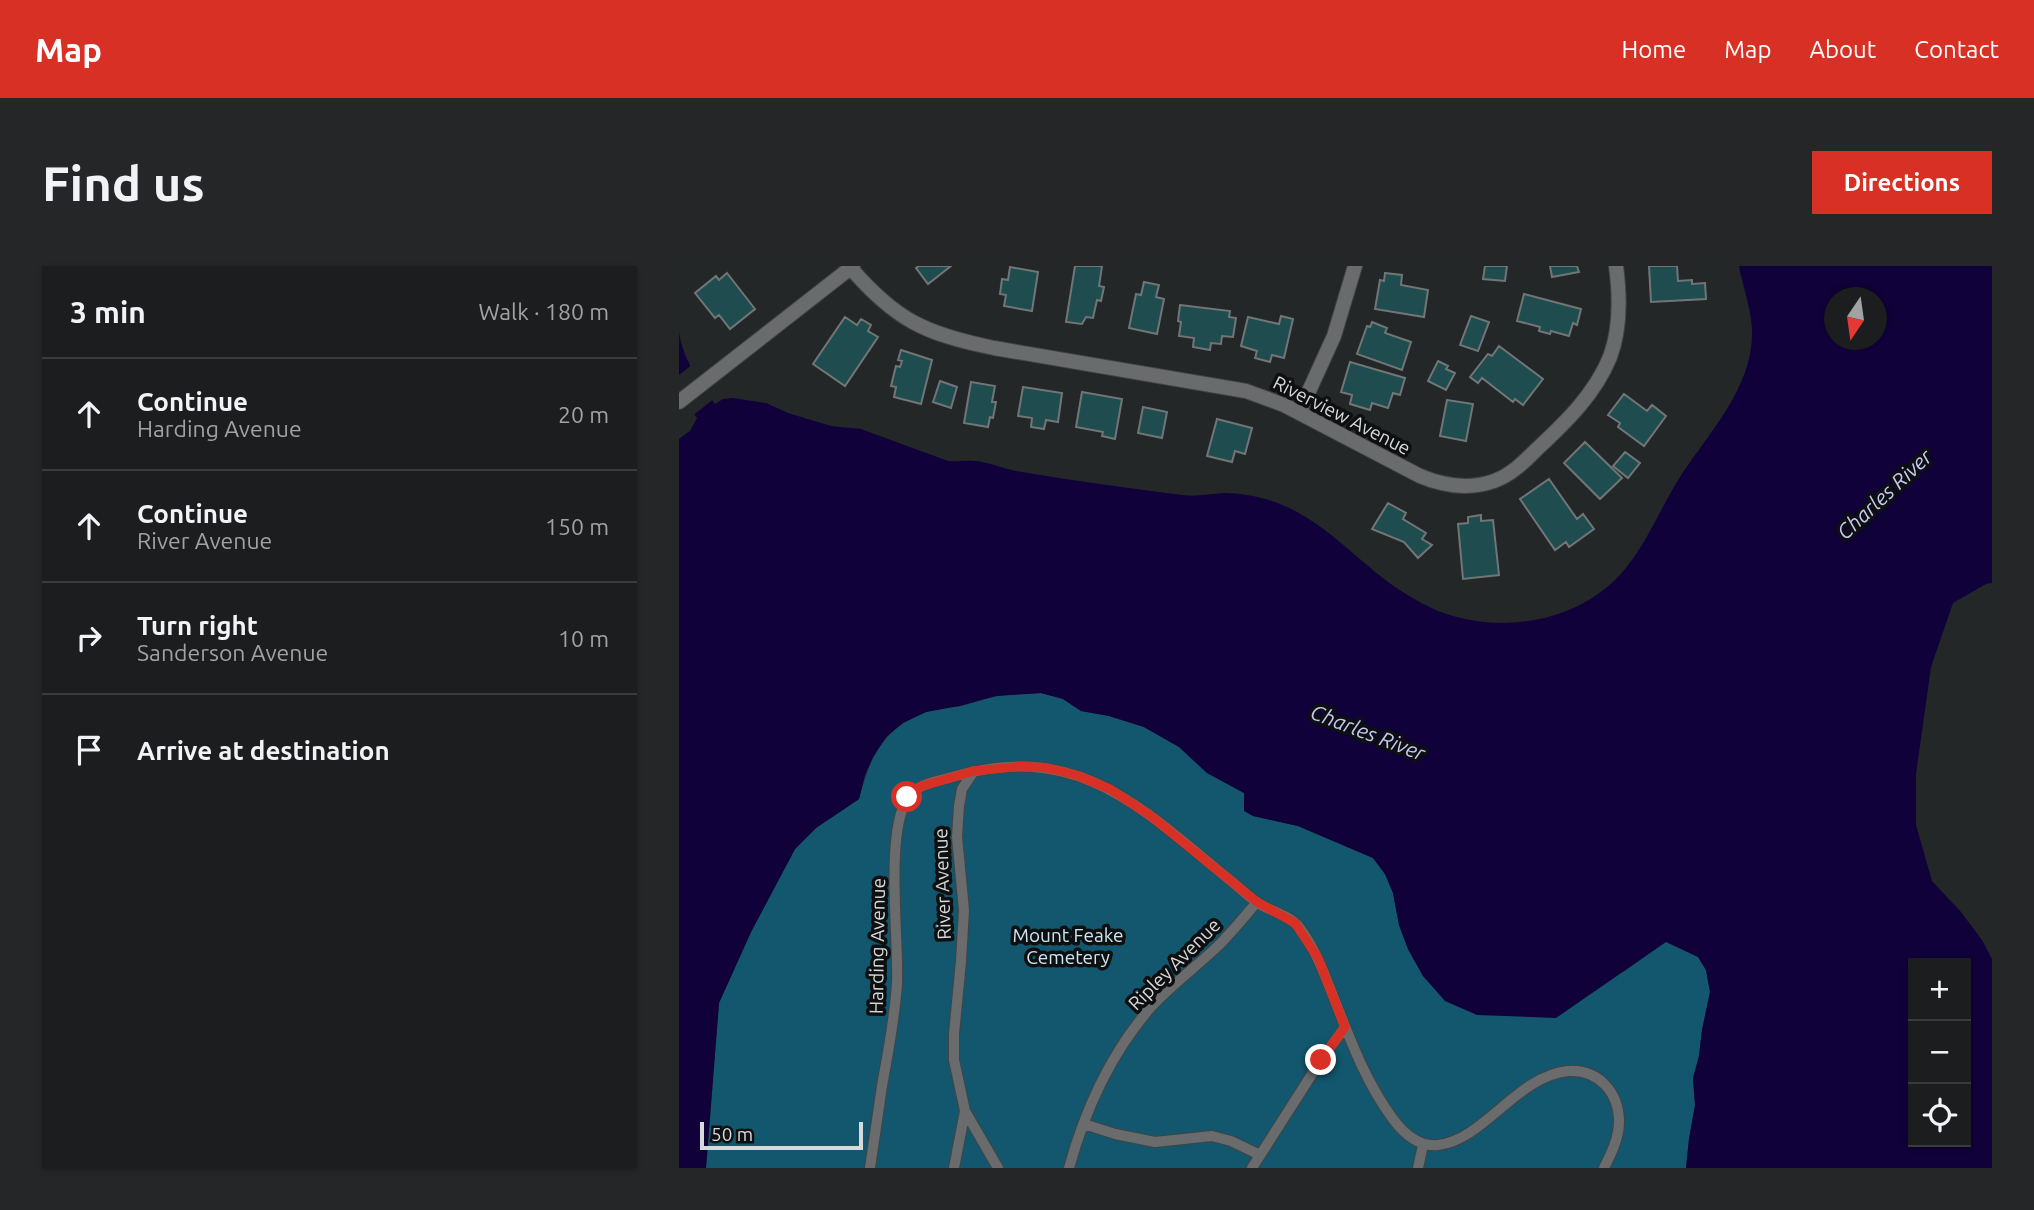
<!DOCTYPE html>
<html lang="en">
<head>
<meta charset="utf-8">
<style>
  :root { --surface:#1b1d1e; --page:#242627; --text:#f1f3f6; --muted:#a0a2a4; --line:#393b3c; --accent:#d93025 }
  body { margin:0; font-family:Ubuntu,sans-serif; background:var(--page); color:var(--text) }
  .controls { position:absolute; right:21px; bottom:21px; display:grid; overflow:hidden; border-radius:0px; box-shadow:0 2px 5px #0004 }
  .controls button { width:63px; height:63px; display:grid; place-items:center; padding:0; border:0; border-bottom:2px solid var(--line); background:var(--surface); color:var(--text); font:35px sans-serif }
  .compass { position:absolute; left:1145px; top:21px; width:63px; height:63px; border-radius:50%; background:var(--surface); box-shadow:0 2px 5px #0004; rotate:193deg }
  .scale { position:absolute; left:21px; bottom:18px; width:163px; box-sizing:border-box; padding-left:7px; border:4px solid #d7d9da; border-top:0; font-size:19px; line-height:24px; white-space:nowrap; color:#d7d9da; -webkit-text-stroke:5px #0e0f10; paint-order:stroke }
  .stop { position:absolute; width:21px; height:21px; margin:-16px; border:5px solid #d93025; border-radius:50%; background:#fff }
  .stop.end { background:#d93025; border-color:#fff; box-shadow:0 2px 7px #0008 }
  .list { margin:0; padding:0; list-style:none }
  h2 { display:flex; justify-content:space-between; align-items:center; height:91px; margin:0; padding:0 28px; font-size:30px }
  h2 small { font-size:23px; font-weight:400; color:var(--muted) }
  .list li { display:grid; grid-template-columns:46px 1fr auto; gap:21px; align-items:center; box-sizing:border-box; height:112px; padding:0 28px; border-top:2px solid var(--line) }
  .list b { display:block; font-size:26px; white-space:nowrap }
  .list p { margin:0; font-size:23px; white-space:nowrap; color:var(--muted) }
  .list em { font-size:23px; font-style:normal; color:var(--muted) }
  .icon { flex:none; width:38px; height:38px; fill:none; stroke:currentColor; stroke-width:2; stroke-linecap:round; stroke-linejoin:round }
  .map { position:relative; flex:none; width:1313px; height:902px; overflow:hidden; border-radius:0px }
  header { display:flex; align-items:center; gap:42px; box-sizing:border-box; height:98px; padding:0 35px; background:var(--accent); color:#fff }
  header strong { font-size:33px }
  nav { display:flex; gap:38px; margin-inline-start:auto; font-size:24px }
  .intro { display:flex; align-items:center; justify-content:space-between; box-sizing:border-box; height:168px; padding:0 42px }
  h1 { margin:0; font-size:49px }
  .button { padding:18px 32px; border-radius:0px; background:var(--accent); color:#fff; font-size:24px; font-weight:700 }
  main { display:flex; gap:42px; padding:0 42px }
  aside { flex:1; background:var(--surface); border-radius:0px; box-shadow:0 2px 5px #0004 }
  .map>svg:first-child { display:block }
  .green { fill:#13576e }
  .water { fill:#10013a; fill-rule:evenodd }
  .pier { fill:#242728 }
  .building { fill:#1f4d4f; stroke:#717575; stroke-width:2 }
  .lines { fill:none; stroke-linecap:round; stroke-linejoin:round }
  .service-casing { stroke:#414344; stroke-width:12 }
  .minor-casing { stroke:#414344; stroke-width:16 }
  .service { stroke:#6a6b6d; stroke-width:10 }
  .minor { stroke:#6a6b6d; stroke-width:14 }
  .route { stroke:#d93025; stroke-width:9 }
  .labels { text-anchor:middle; dominant-baseline:central; stroke-width:7; stroke-linejoin:round; paint-order:stroke }
  .street-label { font-size:19px; fill:#d7d9da; stroke:#0e0f10 }
  .park-label { font-size:19px; fill:#cce6f1; stroke:#0e0f10 }
  .water-label { font-size:21px; font-style:italic; fill:#c7c8f5; stroke:#0e0f10 }
</style>
</head>
<body>
<header>
<strong>Map</strong>
<nav><a>Home</a><a>Map</a><a>About</a><a>Contact</a></nav>
</header>
<div class="intro"><h1>Find us</h1><a class="button">Directions</a></div>
<main>
<aside>
<h2>3 min<small>Walk · 180 m</small></h2>
<ul class="list">
<li><svg class="icon" aria-label="ahead" viewBox="0 0 24 24"><path d="M12 20V5M6 11l6-6 6 6"/></svg><div><b>Continue</b><p>Harding Avenue</p></div><em>20 m</em></li>
<li><svg class="icon" aria-label="ahead" viewBox="0 0 24 24"><path d="M12 20V5M6 11l6-6 6 6"/></svg><div><b>Continue</b><p>River Avenue</p></div><em>150 m</em></li>
<li><svg class="icon" aria-label="right" viewBox="0 0 24 24"><path d="M7 20v-9h11M14 6l5 5-5 5"/></svg><div><b>Turn right</b><p>Sanderson Avenue</p></div><em>10 m</em></li>
<li><svg class="icon" aria-label="arrive" viewBox="0 0 24 24"><path d="M6 21V4h12l-3 4 3 4H6"/></svg><div><b>Arrive at destination</b></div></li>
</ul>
</aside>
<div class="map">
<svg width="1313" height="902" viewBox="0 0 1313 902">
  <rect width="100%" height="100%" fill="#242728"/>
  <path class="green" d="M362,427L384,433L402,445L430,450L465,461L500,481L528,507L565,527L574,550L619,560L694,592L706,608L714,627L720,659L729,683L744,710L798,749H836L944,706L987,675L1019,691L1027,704L1031,726L1023,764L1020,790L1014,812L1016,839L1010,873L1007,902H27L40,737L72,666L116,583L137,562L180,533C190,493 204,462 245,447C257,442 270,442 282,440C294,437 307,432 319,430C333,428 348,428 362,427Z"/>
  <path class="water" d="M1060,0H1313V317L1307,318L1274,337L1252,401L1237,508V559L1253,615L1282,646L1303,674L1313,693V902H1007L1010,873L1016,839L1014,812L1020,790L1023,764L1031,726L1027,704L1019,691L987,676L877,752L798,749L766,735L744,710L729,683L720,659L714,627L706,608L694,592L619,560L574,550L565,545V527L528,507L500,481L465,461L430,450L402,445L384,433L362,427L317,430L280,440L247,446L224,457L208,470L194,491L186,509L180,533L137,562L116,583L72,666L40,737L27,902H0V173L11,165L18,152L0,127V66C4,94 20,115 36,138L44,133L54,132L87,137L109,147L152,160L182,163L269,195C278,196 287,194 296,195C311,196 327,204 343,206C396,215 449,222 503,229C517,231 531,228 545,227C561,227 578,230 593,235C643,252 675,292 716,321C734,333 753,344 774,350C833,367 905,353 946,303C969,275 982,241 1001,211C1030,166 1075,121 1073,63C1072,42 1064,21 1060,0ZM1156,32H1198V74H1156ZM1234,697H1287V876H1234Z"/>
  <path class="pier" d="M14,98L36,132L12,151L0,133V109Z"/>
  <path class="building" d="M240,0H272L249,18L237,2Z
    M396,0H423L420,20L425,21L422,35L418,34L414,52L407,51L403,58L387,56Z
    M806,0H828L826,15L804,13Z
    M871,0H898L900,6L873,11Z
    M970,0H998L999,15L1013,14V18L1026,17L1027,33L972,36Z
    M331,1L359,6L353,45L325,40L327,29L321,28L323,13L329,14Z
    M48,7L76,43L51,63L40,49L36,52L16,27L37,10L40,14Z
    M706,7L723,9L722,19L749,24L745,51L696,43L701,14L705,15Z
    M465,16L480,19L477,31L485,33L478,68L450,62L457,28L462,29Z
    M845,28L902,43L898,59L894,57L890,70L872,65L871,68L860,65L861,61L838,55Z
    M501,39L551,45L550,51L557,52L554,71L543,70L542,78L532,77L531,84L514,81L515,72L500,70L502,56L499,55Z
    M602,50L614,53L605,92L593,89L591,96L576,92L578,85L562,80L569,51L600,58Z
    M792,50L810,56L799,85L781,79Z
    M166,51L178,59L182,53L192,59L189,65L199,71L166,120L134,98Z
    M693,56L708,62L706,67L732,76L723,104L678,88L688,60L691,61Z
    M820,80L864,113L844,139L836,133L834,136L803,112L799,117L791,111L809,88L813,90Z
    M222,84L253,94L242,138L215,131L217,121L212,120L217,100L221,101L223,95L219,94Z
    M759,95L769,100L767,103L776,107L767,124L749,115Z
    M671,96L726,112L721,129L714,127L709,142L693,137L691,144L671,138L673,129L662,126Z
    M261,115L278,121L272,142L254,136Z
    M292,116L316,120L313,136H317L314,152L311,151L309,161L285,157Z
    M344,121L383,127L379,156L367,154L365,163L352,161L353,152L339,150Z
    M403,126L443,133L436,173L423,170L424,166L397,161Z
    M945,128L968,145L973,139L987,150L965,180L939,161L941,157L929,149Z
    M768,134L794,138L787,175L761,170Z
    M464,141L488,146L483,172L459,167Z
    M538,153L573,162L566,188L556,185L553,196L528,190Z
    M906,176L943,212L921,233L885,197Z
    M946,186L961,197L949,212L934,200Z
    M870,213L898,253L904,248L915,263L890,281L887,276L876,284L841,233Z
    M709,237L727,247L724,253L747,267L743,273L753,279L739,292L725,276L693,263Z
    M802,249V255L814,254L820,309L784,313L779,258L789,257V251Z"/>
  <g class="lines">
    <g class="service-casing">
      <path id="service" d="M286,845L319,902
        M405,858L436,868L476,876L533,870L552,875L581,889
        M191,902C195,875 199,847 203,820C209,786 216,752 218,717C220,671 206,570 228,533C237,517 261,515 277,510C404,474 467,547 557,619C564,625 571,632 579,637C591,645 610,649 620,661C637,683 646,710 656,735C672,776 688,818 714,853C725,868 739,881 759,879C805,874 838,810 889,805C920,803 940,827 940,856C940,872 932,888 925,902
        M275,902L286,845L275,794V768L282,695L285,644L278,571L280,540L283,523L295,505
        M390,902C406,844 432,787 472,741C492,719 517,701 539,680C553,666 565,651 578,636
        M573,902L642,794L666,761
        M739,902L744,879"/>
    </g>
    <g class="minor-casing">
      <path id="minor" d="M170,0C216,54 246,68 315,82L567,125L605,139L741,210C765,220 790,224 815,215C832,209 845,196 858,183C887,156 916,128 931,91C942,62 941,30 937,0
        M0,136L174,0
        M620,147L655,70L676,0"/>
    </g>
    <use href="#service" class="service"/>
    <use href="#minor" class="minor"/>
  </g>
  <g class="lines">
    <path class="route" d="M228,531L240,521L295,505L345,500L369,502L397,509L431,523L472,550L578,636L616,657L639,692L666,761L642,794"/>
  </g>
  <g class="labels">
    <g class="street-label">
      <text transform="translate(663 149) rotate(27)">Riverview Avenue</text>
      <text transform="translate(263 618) rotate(-92)">River Avenue</text>
      <text transform="translate(198 680) rotate(-89)">Harding Avenue</text>
      <text transform="translate(495 698) rotate(-45)">Ripley Avenue</text>
    </g>
    <g class="park-label">
      <text x="389" y="669">Mount Feake<tspan x="389" dy="22">Cemetery</tspan></text>
    </g>
    <g class="water-label">
      <text transform="translate(1205 228) rotate(-43)">Charles River</text>
      <text transform="translate(689 466) rotate(21)">Charles River</text>
    </g>
  </g>
</svg>
<div class="controls">
<button>+</button>
<button>−</button>
<button><svg class="icon" aria-label="locate" viewBox="0 0 24 24"><circle cx="12" cy="12" r="6"/><path d="M12 2v4M12 18v4M2 12h4M18 12h4"/></svg></button>
</div>
<svg class="compass" viewBox="-18 -18 36 36"><path d="M0-13l5 13h-10z" fill="#e53935"/><path d="M0 13l5-13h-10z" fill="#a0a2a4"/></svg>
<div class="scale">50 m</div>
<div class="stop" style="left:228px;top:531px"></div>
<div class="stop end" style="left:642px;top:794px"></div>
</div>
</main>
</body>
</html>
